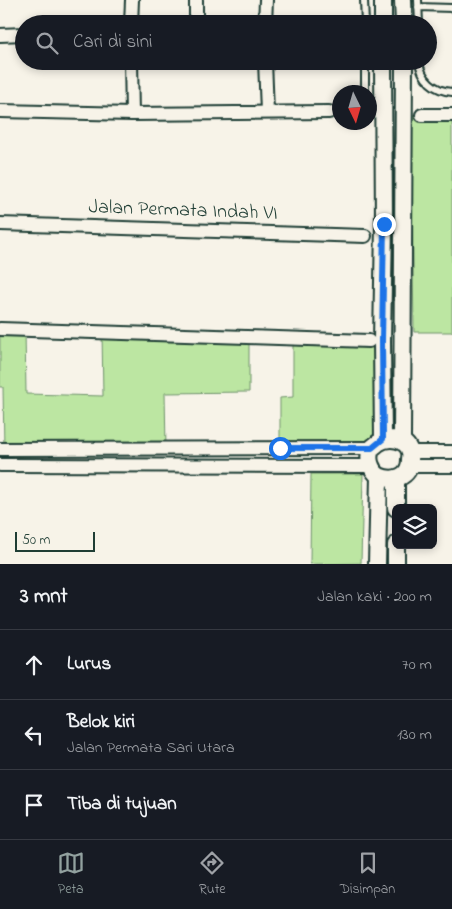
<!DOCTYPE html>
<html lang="id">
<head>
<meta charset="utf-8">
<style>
  :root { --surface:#171b24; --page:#242831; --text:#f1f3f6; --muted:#9ea1a6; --line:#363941; --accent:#92a19f }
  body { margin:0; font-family:"Indie Flower",sans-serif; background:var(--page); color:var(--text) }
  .controls { position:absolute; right:15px; bottom:15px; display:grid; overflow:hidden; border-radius:8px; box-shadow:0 2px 8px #0003 }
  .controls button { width:45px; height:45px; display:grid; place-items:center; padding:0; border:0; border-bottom:1px solid var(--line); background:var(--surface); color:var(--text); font:25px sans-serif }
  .compass { position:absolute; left:332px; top:85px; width:45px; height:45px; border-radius:50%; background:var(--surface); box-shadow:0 2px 8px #0003; rotate:175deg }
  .scale { position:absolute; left:15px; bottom:12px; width:80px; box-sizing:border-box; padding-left:5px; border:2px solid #1f3d34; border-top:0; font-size:14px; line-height:18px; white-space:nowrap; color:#1f3d34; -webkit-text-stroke:4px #f7f3e8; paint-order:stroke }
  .stop { position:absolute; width:15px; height:15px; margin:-11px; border:4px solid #1a73e8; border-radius:50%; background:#fff }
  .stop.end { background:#1a73e8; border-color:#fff; box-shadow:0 1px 5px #0008 }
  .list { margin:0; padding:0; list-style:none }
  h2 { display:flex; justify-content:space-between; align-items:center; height:65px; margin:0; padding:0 20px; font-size:21px }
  h2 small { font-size:16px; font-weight:400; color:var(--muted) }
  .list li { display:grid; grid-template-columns:32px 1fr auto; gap:15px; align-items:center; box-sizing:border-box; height:70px; padding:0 20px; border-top:1px solid var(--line) }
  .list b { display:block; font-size:19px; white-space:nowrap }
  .list p { margin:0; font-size:16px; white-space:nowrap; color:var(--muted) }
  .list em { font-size:16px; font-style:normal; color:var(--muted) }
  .icon { flex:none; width:28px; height:28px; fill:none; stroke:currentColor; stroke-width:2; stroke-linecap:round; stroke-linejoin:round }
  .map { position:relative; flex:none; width:452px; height:564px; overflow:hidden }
  .search { position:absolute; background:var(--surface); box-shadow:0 2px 8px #0003; left:15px; right:15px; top:15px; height:55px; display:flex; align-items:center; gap:12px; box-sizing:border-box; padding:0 18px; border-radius:28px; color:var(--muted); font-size:19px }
  .sheet { height:275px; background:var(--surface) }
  nav { display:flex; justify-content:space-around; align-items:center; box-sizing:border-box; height:70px; border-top:1px solid var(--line); background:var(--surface); font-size:14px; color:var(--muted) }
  nav a { display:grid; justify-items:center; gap:2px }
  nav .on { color:var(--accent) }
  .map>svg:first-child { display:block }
  .green { fill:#bce6a2; stroke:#6e926b }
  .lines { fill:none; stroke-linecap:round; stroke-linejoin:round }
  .service-casing { stroke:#1f3d34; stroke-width:10 }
  .minor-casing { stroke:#1f3d34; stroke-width:16 }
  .tertiary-casing { stroke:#1f3d34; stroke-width:20 }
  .service { stroke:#f7f3e8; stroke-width:6 }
  .minor { stroke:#f7f3e8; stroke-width:12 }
  .tertiary { stroke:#f7f3e8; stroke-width:16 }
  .route { stroke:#1a73e8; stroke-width:6 }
  .labels { text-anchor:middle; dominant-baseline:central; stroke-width:5; stroke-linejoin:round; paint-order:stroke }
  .street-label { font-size:20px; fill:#1f3d34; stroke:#f7f3e8 }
</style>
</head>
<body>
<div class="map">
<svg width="452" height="564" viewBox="0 0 452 564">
  <rect width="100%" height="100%" fill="#f7f3e8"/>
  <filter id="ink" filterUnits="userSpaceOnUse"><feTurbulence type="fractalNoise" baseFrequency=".02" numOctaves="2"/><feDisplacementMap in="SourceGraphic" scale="10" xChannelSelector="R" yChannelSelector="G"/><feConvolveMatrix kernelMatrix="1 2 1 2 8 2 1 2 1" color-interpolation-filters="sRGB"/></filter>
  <g filter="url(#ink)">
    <path class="green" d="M411,115H452V332H414Z
      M0,329L25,330L26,394L103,396L102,332L249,337V392L165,393L166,449H4L3,387H0Z
      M293,339L382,341L383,439L372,448H280V398L293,397Z
      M311,474H363L361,563L310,564Z"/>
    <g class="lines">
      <g class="service-casing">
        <path id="service" d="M364,0L365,24
          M418,0L419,24
          M418,7L452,8
          M365,61V92
          M419,61C421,79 435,91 452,92
          M370,101L382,102"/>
      </g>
      <g class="minor-casing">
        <path id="minor" d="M131,24L132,0
          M196,24V0
          M265,24L266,0
          M0,35L24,34
          M131,61L132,114
          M265,61L267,112
          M0,111L132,114L329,112
          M422,115H452
          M0,224L365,236
          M0,329L369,341
          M0,449L372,448
          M410,452H452
          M0,465L371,466
          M410,466H452"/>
      </g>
      <g class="tertiary-casing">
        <path id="tertiary" d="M383,0V24
          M403,0L404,24
          M383,61L384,224L382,341L383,439
          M402,442L404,61
          M396,479V508
          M396,545V564
          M377,564L379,476C371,470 366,458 372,448C374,446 376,445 378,443C388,436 407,438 410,452C411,455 410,457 410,460C410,478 393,482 379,476"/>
      </g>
      <use href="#service" class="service"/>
      <use href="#minor" class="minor"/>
      <use href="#tertiary" class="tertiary"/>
    </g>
  </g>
  <g class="lines" filter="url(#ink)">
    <path class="route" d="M280,448H372L383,439L382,341L384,224"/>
  </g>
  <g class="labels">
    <g class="street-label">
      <text transform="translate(183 211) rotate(2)">Jalan Permata Indah VI</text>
    </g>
  </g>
</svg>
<div class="controls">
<button><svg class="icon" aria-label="layers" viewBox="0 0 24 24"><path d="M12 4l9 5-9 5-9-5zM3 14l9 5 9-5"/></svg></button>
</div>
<svg class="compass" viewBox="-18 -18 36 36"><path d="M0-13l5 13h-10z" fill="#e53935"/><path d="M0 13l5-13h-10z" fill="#9ea1a6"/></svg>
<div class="scale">50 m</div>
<div class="stop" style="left:280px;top:448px"></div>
<div class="stop end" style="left:384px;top:224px"></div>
<div class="search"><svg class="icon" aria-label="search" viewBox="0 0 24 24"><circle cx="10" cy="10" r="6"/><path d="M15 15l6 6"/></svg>Cari di sini</div>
</div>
<section class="sheet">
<h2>3 mnt<small>Jalan kaki · 200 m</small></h2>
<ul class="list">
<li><svg class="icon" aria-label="ahead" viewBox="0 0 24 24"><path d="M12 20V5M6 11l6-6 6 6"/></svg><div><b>Lurus</b></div><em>70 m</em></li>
<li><svg class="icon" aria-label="left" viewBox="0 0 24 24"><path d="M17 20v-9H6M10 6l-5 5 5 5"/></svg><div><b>Belok kiri</b><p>Jalan Permata Sari Utara</p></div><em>130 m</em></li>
<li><svg class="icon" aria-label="arrive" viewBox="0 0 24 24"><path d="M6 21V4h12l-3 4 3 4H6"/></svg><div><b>Tiba di tujuan</b></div></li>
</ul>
</section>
<nav>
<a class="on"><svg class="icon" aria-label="map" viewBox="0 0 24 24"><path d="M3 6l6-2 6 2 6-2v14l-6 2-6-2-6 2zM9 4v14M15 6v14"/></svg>Peta</a>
<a><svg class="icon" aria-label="directions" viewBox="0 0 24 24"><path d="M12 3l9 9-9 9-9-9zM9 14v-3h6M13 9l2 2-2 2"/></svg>Rute</a>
<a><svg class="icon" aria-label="saved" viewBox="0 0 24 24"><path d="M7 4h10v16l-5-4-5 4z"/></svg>Disimpan</a>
</nav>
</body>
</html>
